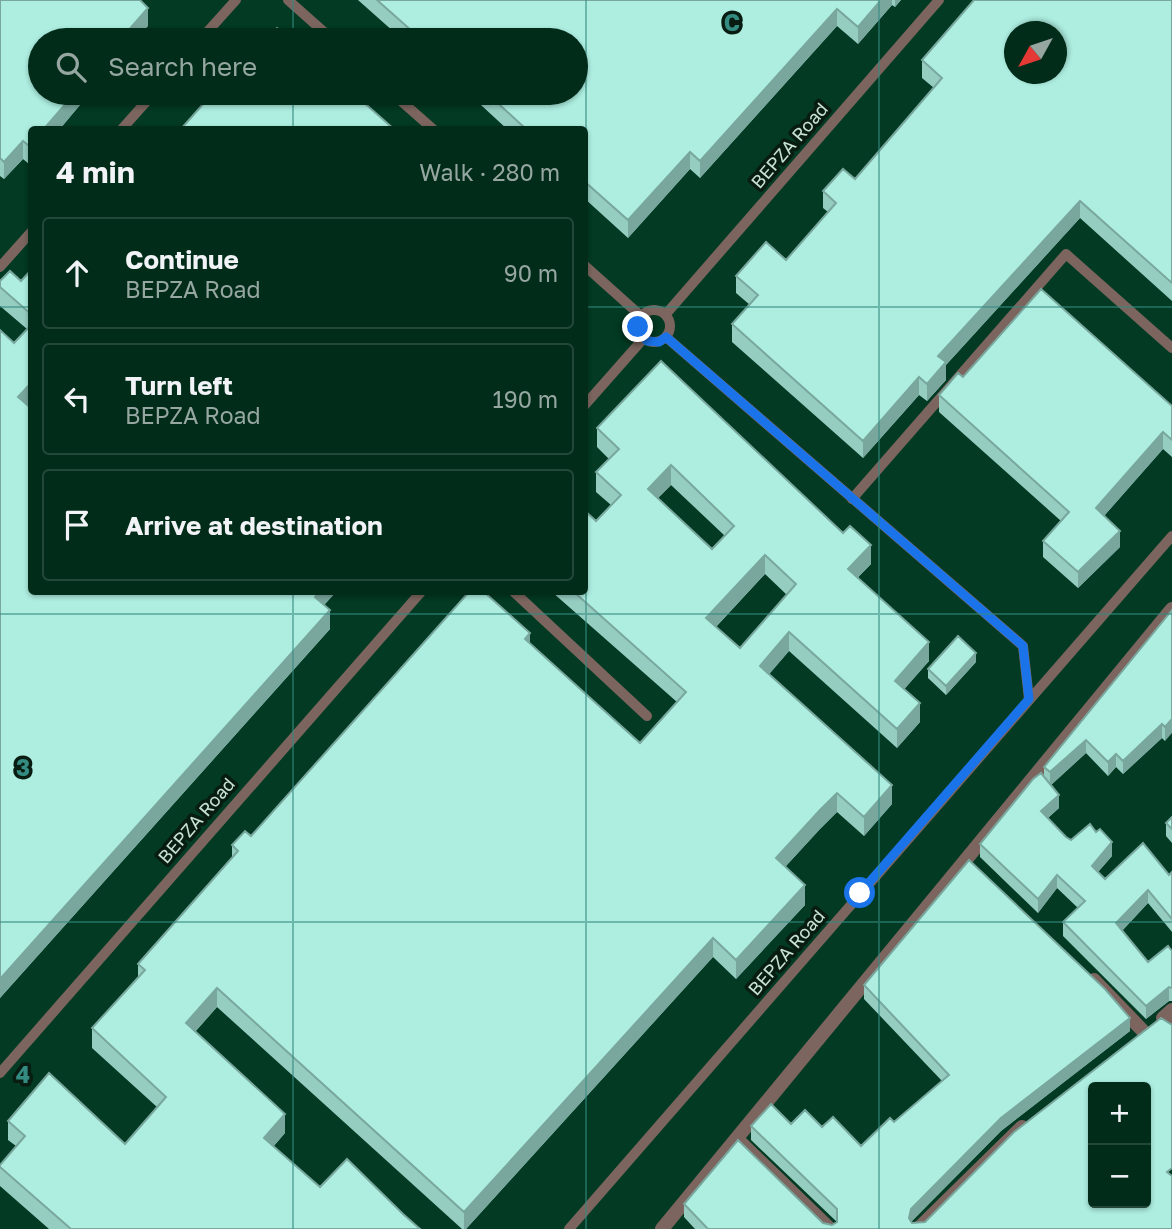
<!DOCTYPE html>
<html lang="en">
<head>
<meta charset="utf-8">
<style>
  :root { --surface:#022c1a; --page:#0c3423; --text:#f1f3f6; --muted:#96a7a2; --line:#234839 }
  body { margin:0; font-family:"Golos Text",sans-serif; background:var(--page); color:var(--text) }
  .controls { position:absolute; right:21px; bottom:21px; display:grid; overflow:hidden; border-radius:7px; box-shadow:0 2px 5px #0004 }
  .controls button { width:63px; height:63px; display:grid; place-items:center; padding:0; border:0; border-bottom:2px solid var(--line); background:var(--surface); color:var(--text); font:35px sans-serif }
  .compass { position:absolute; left:1004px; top:21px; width:63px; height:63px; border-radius:50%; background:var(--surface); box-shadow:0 2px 5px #0004; rotate:230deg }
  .stop { position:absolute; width:21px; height:21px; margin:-16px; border:5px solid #1a73e8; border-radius:50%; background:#fff }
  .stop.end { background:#1a73e8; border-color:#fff; box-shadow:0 2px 7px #0008 }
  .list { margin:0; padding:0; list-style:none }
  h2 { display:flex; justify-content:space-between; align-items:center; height:91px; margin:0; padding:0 28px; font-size:30px }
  h2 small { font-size:23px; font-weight:400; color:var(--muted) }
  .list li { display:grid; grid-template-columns:46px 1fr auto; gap:21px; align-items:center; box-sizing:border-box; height:112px; margin:0 14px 14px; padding:0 14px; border:2px solid var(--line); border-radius:7px }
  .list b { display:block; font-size:26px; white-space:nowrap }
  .list p { margin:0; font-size:23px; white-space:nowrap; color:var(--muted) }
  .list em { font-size:23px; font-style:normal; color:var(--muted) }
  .icon { flex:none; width:38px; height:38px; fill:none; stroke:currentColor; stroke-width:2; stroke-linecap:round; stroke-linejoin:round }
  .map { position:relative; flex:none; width:1172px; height:1229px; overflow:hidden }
  .search { position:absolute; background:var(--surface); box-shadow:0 2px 5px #0004; left:28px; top:28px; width:560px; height:77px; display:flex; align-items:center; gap:18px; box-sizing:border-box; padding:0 24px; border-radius:38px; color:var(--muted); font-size:26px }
  .panel { position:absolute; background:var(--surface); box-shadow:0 2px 5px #0004; left:28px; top:126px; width:560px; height:469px; border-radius:7px }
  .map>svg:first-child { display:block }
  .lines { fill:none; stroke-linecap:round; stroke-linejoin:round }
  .service { stroke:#7b655e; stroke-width:10 }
  .minor { stroke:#7b655e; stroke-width:14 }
  .wall { fill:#95cdc1; fill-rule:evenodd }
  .shaded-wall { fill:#79a79d }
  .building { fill:#adeee0; stroke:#79a79d; stroke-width:2; fill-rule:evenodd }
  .route { stroke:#1a73e8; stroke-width:9 }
  .grid { fill:none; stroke:#348b82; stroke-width:2; stroke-opacity:0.55 }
  .labels { text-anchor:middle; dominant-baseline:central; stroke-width:7; stroke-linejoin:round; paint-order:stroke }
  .street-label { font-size:18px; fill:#c7e1d2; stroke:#081c12 }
  .grid-label { font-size:23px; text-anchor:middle; font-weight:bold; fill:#348b82; stroke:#081c12; stroke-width:7; stroke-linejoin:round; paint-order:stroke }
</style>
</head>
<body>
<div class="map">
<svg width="1172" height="1229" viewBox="0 0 1172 1229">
  <rect width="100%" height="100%" fill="#023a23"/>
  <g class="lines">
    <path class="service" d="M288,0L333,40
      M200,40L236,0
      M392,93L434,130
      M121,130L154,93
      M584,265L641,316
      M0,267L32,231
      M638 326a16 16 0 1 1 32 0a16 16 0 1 1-32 0Z
      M666,314L939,0
      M666,337L1023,646L1029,699
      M584,406L644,338
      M852,499L1066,254L1172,348
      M514,592L647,716
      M0,1073L421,592
      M569,1229L1172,536"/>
    <path class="minor" d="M1094,980L1144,1032
      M1172,1010L1163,1018L1172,1029
      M737,1139L830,1229
      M662,1229L1172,609
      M918,1229L1022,1127"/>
  </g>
  <path class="wall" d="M0,0L148,26L40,93H90L59,130H32V161L29,164L23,159L4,179L0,176Z
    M358,0H901L895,7L892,5L858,44L837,26L700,178L690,169L628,238L584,198V130H508L468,93H576V40H403Z
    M1172,0V301L1080,218L946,365V380L927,401L919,395L863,458L732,342V324L750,305L736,293V276L786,260L828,212L823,208V191L855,179L934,88L922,78V60Z
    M449,93H461L456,99Z
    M32,269V401L27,405L32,592H336L324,605L330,629L0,998L14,343L27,329L0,306V281H21Z
    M963,377L1172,406V457L1163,449L1104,516L1120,547L1078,588L1043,557V541L1061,521L939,412V395Z
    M597,428L871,564L858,577L929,661L904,689L920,722L897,748L789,651L769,674L892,804L864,836L837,812L820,829L785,867L805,905L736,979L713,957L466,1229H462L217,1007L195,1032L285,1133L273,1147L320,1187L403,1214L420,1229H49L0,1186V1165L16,1146L8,1140V1121L125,1144L157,1107L92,1048V1028L138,977V964L232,859V845L251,836L530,643L640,743L677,702L552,592H584L596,521L611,505L596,492V472L609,459L597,447ZM671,485L725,536L712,549L658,498ZM765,574L787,595L740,648L716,627Z
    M1172,610L1165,741L1162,738L1123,774L1116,767L1108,776L1086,753L1051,785L1059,808L1048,818L1066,837L1112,856L1098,872L1105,879L1169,875L1172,872V932L1148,903L1122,931L1148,962L1172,951V1001H1169L1146,1019L1063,936V922L1078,908L1057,888L1038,913L980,857V844L1044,777V767Z
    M976,662L946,695L928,678V669Z
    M1172,817V843L1166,836V823Z
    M864,985L1130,1031L1001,1131L911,1222L912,1223L1172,1229H695L684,1217V1204L823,1223L832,1225L837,1222L751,1140V1126L791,1124L822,1127L861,1146L894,1122L942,1081L864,999Z"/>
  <path class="shaded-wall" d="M881,0H892V5L858,44V27Z
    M895,0H901L895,7Z
    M148,8V26L136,40H120Z
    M837,9V26L700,178V161Z
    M75,93H90L59,130H43Z
    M23,141V159L4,179V162Z
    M32,143V161L29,164V146Z
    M690,152V169L628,238V220Z
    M1080,201V218L946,365V380L927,401V384L938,356Z
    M919,377V395L863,458V441Z
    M32,382V401L18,415V397Z
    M1163,432V449L1096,525V508Z
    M671,465V485L648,508V489Z
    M1120,531V547L1078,588V572Z
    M871,545V564L848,588V569Z
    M765,555V574L706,637V618Z
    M319,592H336L315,615V597Z
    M330,610V629L0,998V979Z
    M789,632V651L760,685V666Z
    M530,633V652L525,639Z
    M929,642V661L895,700V681Z
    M976,653V662L946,695V686Z
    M920,703V722L897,748V729Z
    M1172,719V733L1165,741V727Z
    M1162,724V738L1123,774V761Z
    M1086,740V753L1050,786V772Z
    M1116,754V767L1108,776V762Z
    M892,785V804L864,836V817Z
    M837,793V812L820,829L776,877V858L820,810Z
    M1059,795V808L1041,824V811Z
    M1112,842V856L1092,879V866Z
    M1057,875V888L1038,913V899Z
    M805,885V905L736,979V960Z
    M1148,890V903L1116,937V923Z
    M713,938V957L466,1229H464V1212Z
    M1169,987V1001L1146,1019V1006Z
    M217,988V1007L186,1042V1023Z
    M1130,1018V1031L1001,1131L911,1222L909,1218L911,1209L1001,1118Z
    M285,1114V1133L264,1157V1138Z"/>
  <path class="building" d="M0,0H140L148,8L120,40H40V93H75L43,130H32V143L29,146L23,141L4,162L0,158Z
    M377,0H881L858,27L837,9L700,161L690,152L628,220L584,181V130H527L487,93H576V40H422Z
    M974,0H1172V283L1080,201L938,356L946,362L927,384L919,377L863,441L732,324L758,295L736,276L766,242L786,260L836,203L823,191L843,169L855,179L942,78L922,60ZM1014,32H1056V74H1014Z
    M277,28L292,40H266Z
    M213,93H353L395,130H180Z
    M32,269V315L0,287V281L10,271L21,281Z
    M1041,289L1172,406V440L1163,432L1096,508L1120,531L1078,572L1043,541L1069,512L939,395L958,373L963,377Z
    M32,324V382L18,397L32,409V592H319L315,597L330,610L0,979V330L14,343Z
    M661,361L843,533L850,526L871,545L848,569L929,642L895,681L920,703L897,729L789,632L760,666L892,785L864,817L837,793L820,810L776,858L805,885L736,960L713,938L464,1212L217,988L186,1023L285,1114L264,1138L320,1187L347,1159L403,1214L420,1229H71L0,1167V1165L25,1136L8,1121L49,1073L125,1144L166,1097L92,1028L145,970L138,964L238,851L232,845L245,831L251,836L469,592H484L530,633L525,639L640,743L686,692L574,592H584V510L596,521L621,495L596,472L619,449L597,428ZM671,465L734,526L712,549L648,489ZM765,555L796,584L740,648L706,618Z
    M1172,610V719L1165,727L1162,724L1123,761L1116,754L1108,762L1086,740L1050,772L1044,767Z
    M958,636L976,653L946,686L928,669Z
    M1041,773L1059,795L1041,811L1066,837L1071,840L1090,824L1096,832L1100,829L1112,842L1092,866L1105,879L1143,843L1169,875L1172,872V919L1148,890L1116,923L1148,962L1168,946L1172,951V988L1169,987L1146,1006L1063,922L1085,901L1057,875L1038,899L980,844L1033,779Z
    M1172,817V829L1166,823Z
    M969,860L1105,989L1130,1018L1001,1118L911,1209L909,1218L912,1223L925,1222L1014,1132L1161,1018L1172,1025V1168L1167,1172L1172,1176V1229H708L684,1204L738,1140L823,1223L832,1225L837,1222V1209L751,1126L771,1104L791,1124L805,1110L822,1127L833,1117L861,1146L890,1118L894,1122L949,1075L864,985ZM1093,1087H1146V1203H1093Z"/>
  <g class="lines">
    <path class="route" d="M638,327L647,341L659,342L666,337L1023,646L1029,699L860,893"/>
  </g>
  <path class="grid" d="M293,0V40M586,0V1229M879,0V1229M293,93V130M0,307H32M584,307H1172M293,592V1229M0,614H1172M0,922H1172"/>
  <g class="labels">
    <g class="street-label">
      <text transform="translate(789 145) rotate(-49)">BEPZA Road</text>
      <text transform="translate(196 820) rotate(-49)">BEPZA Road</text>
      <text transform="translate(786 952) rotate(-49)">BEPZA Road</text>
    </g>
  </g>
  <g class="grid-label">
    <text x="732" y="31">C</text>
    <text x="23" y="776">3</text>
    <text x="23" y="1083">4</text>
  </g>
</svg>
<div class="controls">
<button>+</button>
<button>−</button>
</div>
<svg class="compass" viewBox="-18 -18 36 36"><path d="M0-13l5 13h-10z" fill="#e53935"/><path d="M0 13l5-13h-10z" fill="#96a7a2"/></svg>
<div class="stop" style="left:860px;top:893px"></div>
<div class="stop end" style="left:638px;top:327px"></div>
<div class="search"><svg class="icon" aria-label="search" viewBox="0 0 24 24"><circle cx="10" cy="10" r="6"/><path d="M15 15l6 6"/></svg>Search here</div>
<section class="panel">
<h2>4 min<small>Walk · 280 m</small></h2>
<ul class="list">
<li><svg class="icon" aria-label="ahead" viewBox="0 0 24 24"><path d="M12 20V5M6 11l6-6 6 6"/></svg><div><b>Continue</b><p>BEPZA Road</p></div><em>90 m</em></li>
<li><svg class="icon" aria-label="left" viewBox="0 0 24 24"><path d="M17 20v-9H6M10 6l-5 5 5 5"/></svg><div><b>Turn left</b><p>BEPZA Road</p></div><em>190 m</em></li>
<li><svg class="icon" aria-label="arrive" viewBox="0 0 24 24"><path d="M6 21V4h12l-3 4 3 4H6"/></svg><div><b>Arrive at destination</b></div></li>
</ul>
</section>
</div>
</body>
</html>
